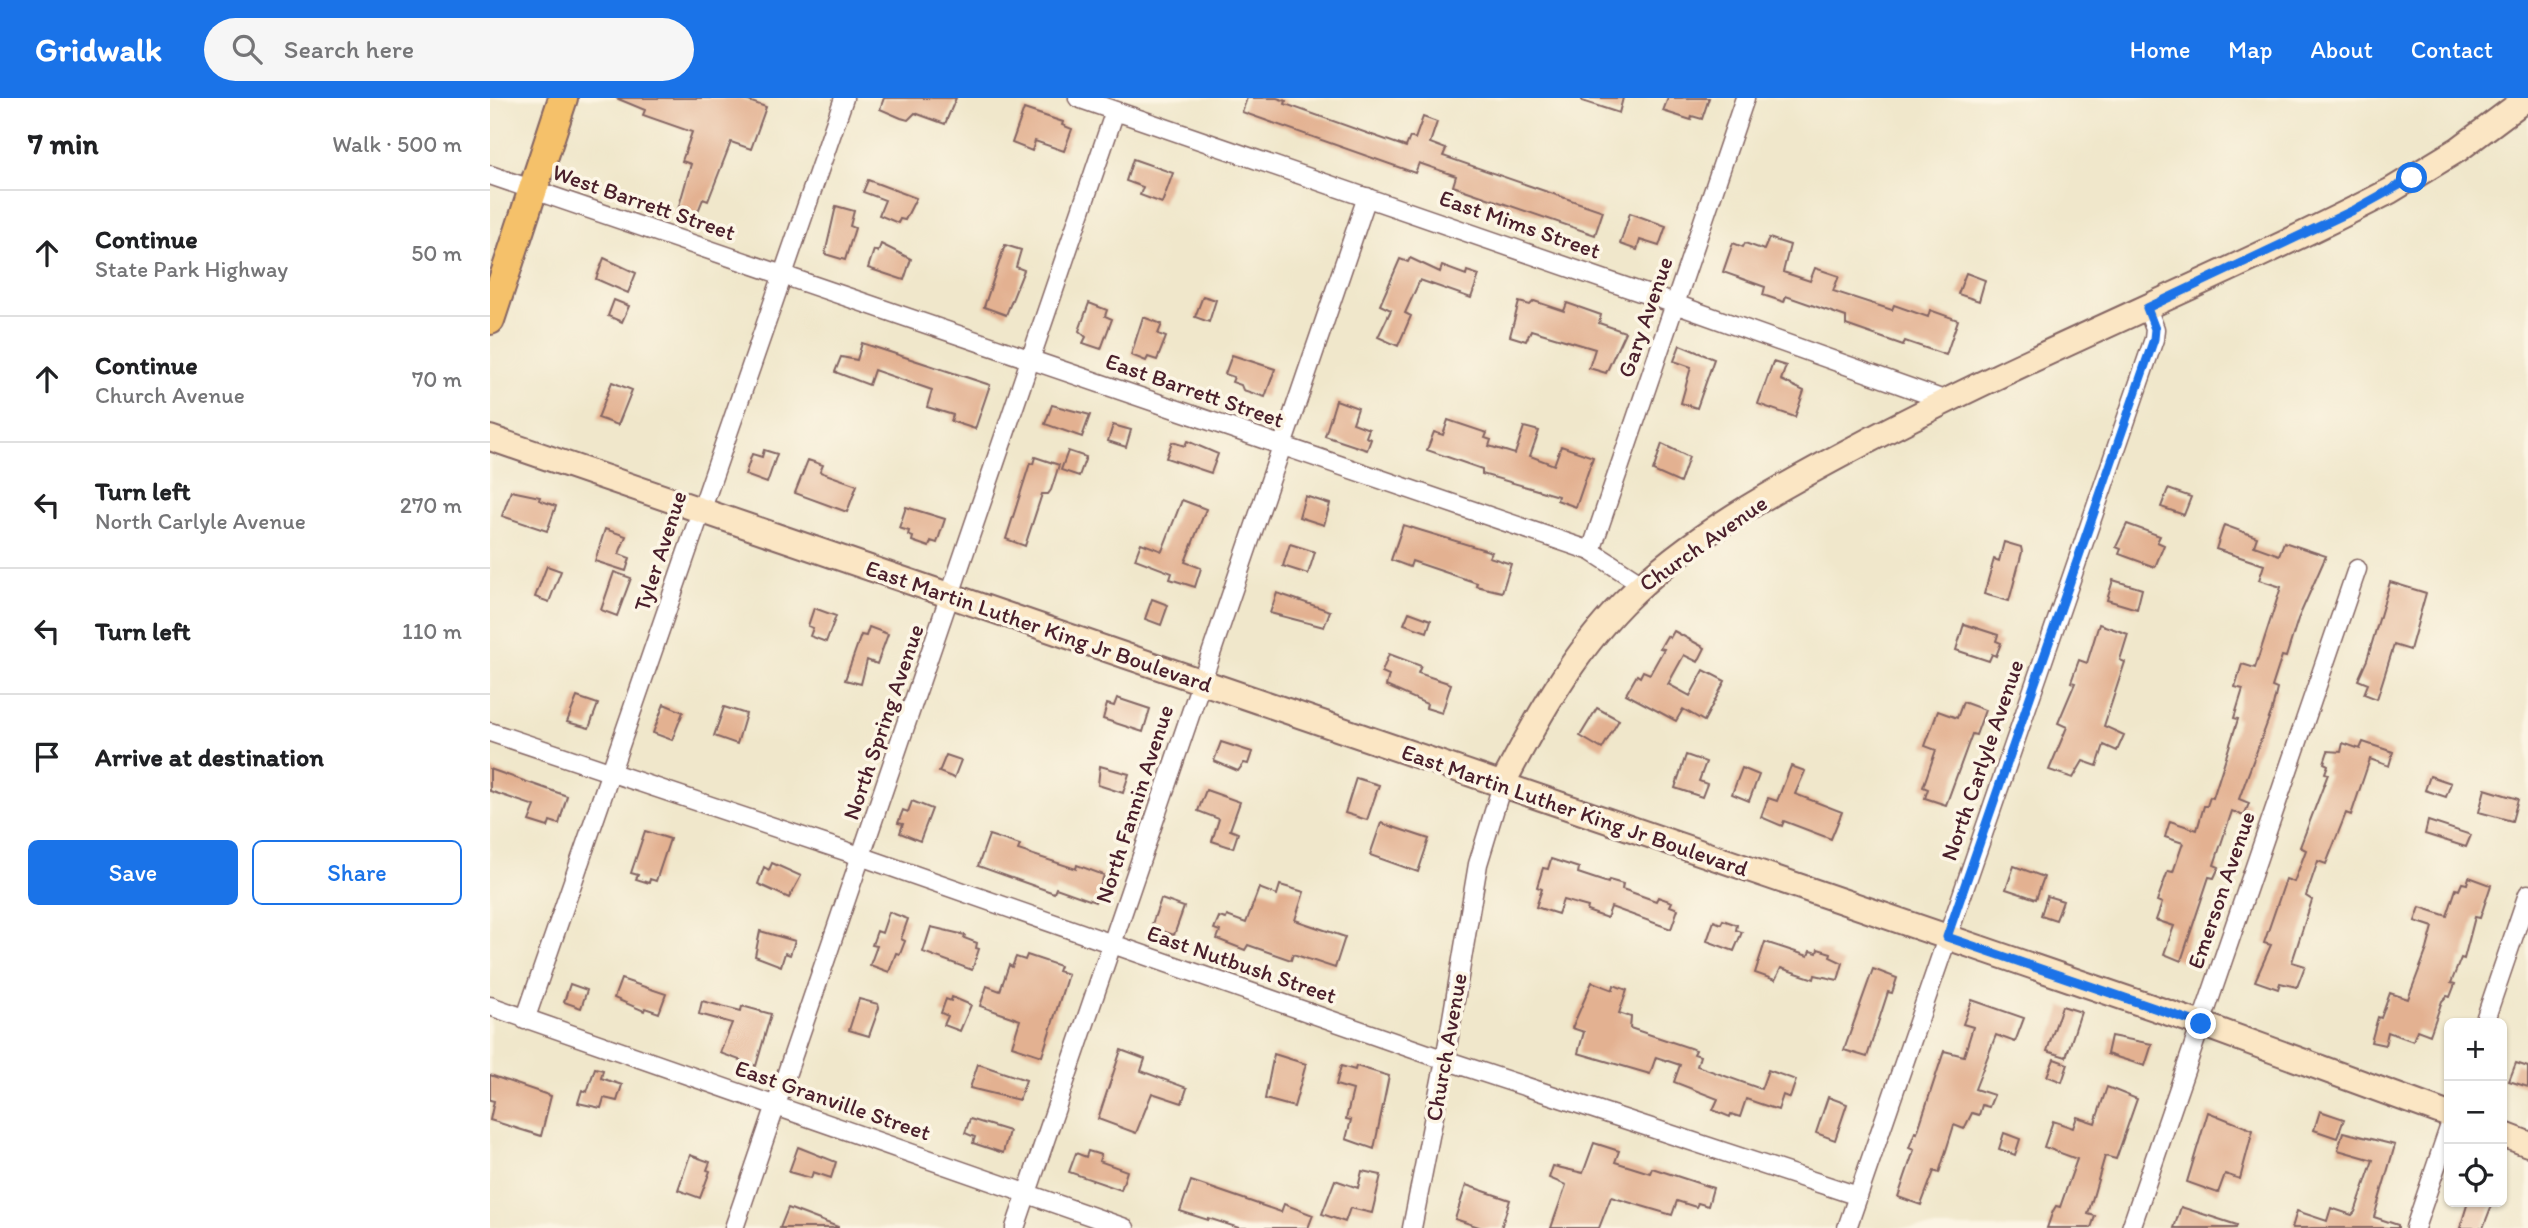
<!DOCTYPE html>
<html lang="en">
<head>
<meta charset="utf-8">
<style>
  :root { --surface:#fff; --page:#f6f6f6; --text:#202124; --muted:#757577; --line:#e0e0e0; --accent:#1a73e8 }
  body { margin:0; font-family:Itim,sans-serif; background:var(--page); color:var(--text) }
  .controls { position:absolute; right:21px; bottom:21px; display:grid; overflow:hidden; border-radius:10px; box-shadow:0 2px 5px #0004 }
  .controls button { width:63px; height:63px; display:grid; place-items:center; padding:0; border:0; border-bottom:2px solid var(--line); background:var(--surface); color:var(--text); font:35px sans-serif }
  .stop { position:absolute; width:21px; height:21px; margin:-16px; border:5px solid #1a73e8; border-radius:50%; background:#fff }
  .stop.end { background:#1a73e8; border-color:#fff; box-shadow:0 2px 7px #0008 }
  .list { margin:0; padding:0; list-style:none }
  h2 { display:flex; justify-content:space-between; align-items:center; height:91px; margin:0; padding:0 28px; font-size:30px }
  h2 small { font-size:23px; font-weight:400; color:var(--muted) }
  .list li { display:grid; grid-template-columns:46px 1fr auto; gap:21px; align-items:center; box-sizing:border-box; height:126px; padding:0 28px; border-top:2px solid var(--line) }
  .list b { display:block; font-size:26px; white-space:nowrap }
  .list p { margin:0; font-size:23px; white-space:nowrap; color:var(--muted) }
  .list em { font-size:23px; font-style:normal; color:var(--muted) }
  .actions { display:flex; gap:14px; padding:21px 28px }
  .actions a { flex:1; padding:16px 0; border:2px solid var(--accent); border-radius:10px; text-align:center; font-size:24px; color:var(--accent) }
  .actions .main { background:var(--accent); color:#fff }
  .icon { flex:none; width:38px; height:38px; fill:none; stroke:currentColor; stroke-width:2; stroke-linecap:round; stroke-linejoin:round }
  .map { position:relative; flex:none; width:2038px; height:1130px; overflow:hidden }
  header { display:flex; align-items:center; gap:42px; box-sizing:border-box; height:98px; padding:0 35px; background:var(--accent); color:#fff }
  header strong { font-size:33px }
  nav { display:flex; gap:38px; margin-inline-start:auto; font-size:24px }
  .search { width:490px; height:63px; background:var(--page); display:flex; align-items:center; gap:18px; box-sizing:border-box; padding:0 24px; border-radius:38px; color:var(--muted); font-size:26px }
  main { display:flex }
  aside { flex:1; background:var(--surface) }
  .map>svg:first-child { display:block }
  .building { fill:#e3b191 }
  .lines { fill:none; stroke-linecap:round; stroke-linejoin:round }
  .street-casing { stroke:#846563; stroke-width:21 }
  .secondary-casing { stroke:#846563; stroke-width:28 }
  .primary-casing { stroke:#846563; stroke-width:32 }
  .street { stroke:#fff; stroke-width:18 }
  .secondary { stroke:#fbe6c4; stroke-width:24 }
  .primary { stroke:#f5c16b; stroke-width:28 }
  .route { stroke:#1a73e8; stroke-width:9 }
  .labels { text-anchor:middle; dominant-baseline:central; stroke-width:7; stroke-linejoin:round; paint-order:stroke }
  .street-label { font-size:23px; fill:#4a1f2b; stroke:#fcf5e5 }
</style>
</head>
<body>
<header>
<strong>Gridwalk</strong>
<div class="search"><svg class="icon" aria-label="search" viewBox="0 0 24 24"><circle cx="10" cy="10" r="6"/><path d="M15 15l6 6"/></svg>Search here</div>
<nav><a>Home</a><a>Map</a><a>About</a><a>Contact</a></nav>
</header>
<main>
<aside>
<h2>7 min<small>Walk · 500 m</small></h2>
<ul class="list">
<li><svg class="icon" aria-label="ahead" viewBox="0 0 24 24"><path d="M12 20V5M6 11l6-6 6 6"/></svg><div><b>Continue</b><p>State Park Highway</p></div><em>50 m</em></li>
<li><svg class="icon" aria-label="ahead" viewBox="0 0 24 24"><path d="M12 20V5M6 11l6-6 6 6"/></svg><div><b>Continue</b><p>Church Avenue</p></div><em>70 m</em></li>
<li><svg class="icon" aria-label="left" viewBox="0 0 24 24"><path d="M17 20v-9H6M10 6l-5 5 5 5"/></svg><div><b>Turn left</b><p>North Carlyle Avenue</p></div><em>270 m</em></li>
<li><svg class="icon" aria-label="left" viewBox="0 0 24 24"><path d="M17 20v-9H6M10 6l-5 5 5 5"/></svg><div><b>Turn left</b></div><em>110 m</em></li>
<li><svg class="icon" aria-label="arrive" viewBox="0 0 24 24"><path d="M6 21V4h12l-3 4 3 4H6"/></svg><div><b>Arrive at destination</b></div></li>
</ul>
<div class="actions"><a class="main">Save</a><a>Share</a></div>
</aside>
<div class="map">
<svg width="2038" height="1130" viewBox="0 0 2038 1130">
  <rect width="100%" height="100%" fill="#fcf5e5"/>
  <filter id="ink" filterUnits="userSpaceOnUse"><feTurbulence type="fractalNoise" baseFrequency=".0143" numOctaves="2"/><feDisplacementMap in="SourceGraphic" scale="14" xChannelSelector="R" yChannelSelector="G"/><feConvolveMatrix kernelMatrix="1 2 1 2 8 2 1 2 1" color-interpolation-filters="sRGB"/></filter>
  <filter id="wash" filterUnits="userSpaceOnUse"><feTurbulence type="fractalNoise" baseFrequency=".00686" numOctaves="4" result="noise"/><feDisplacementMap in="SourceGraphic" scale="28" xChannelSelector="R" yChannelSelector="G"/><feGaussianBlur stdDeviation="1.57" result="paint"/><feColorMatrix in="noise" values="0 0 0 0 0 0 0 0 0 0 0 0 0 0 0 0 0 1.4 0 .05"/><feComposite in="paint" operator="in"/></filter>
  <g filter="url(#wash)">
    <rect width="100%" height="100%" fill="#f0e7cb"/>
    <g id="blocks">
      <path class="building" d="M126,0H250L276,9L261,51L241,44L218,103L213,101L205,121L187,115L201,66L192,63L202,34L153,17L155,12Z
        M394,0H466L455,26L425,15L418,22L411,20L390,11Z
        M757,0H787L796,3L795,6L916,49L920,39L925,41L933,19L947,24L940,45L956,51L953,58L1113,113L1105,137L963,88L966,78L929,65L925,75L752,14Z
        M1092,0H1133L1129,15L1092,3Z
        M1178,0H1219L1212,21L1202,18L1201,22L1173,13Z
        M534,11L573,24L572,27L582,31L574,53L545,43L542,53L522,45Z
        M643,61L683,75L672,105L650,97L653,89L636,83Z
        M378,82L426,100L415,122L410,121L408,125L389,117L395,102L373,94Z
        M346,108L364,113L360,128L365,130L355,162L335,156Z
        M1140,115L1176,128L1169,148L1150,142L1147,152L1130,146Z
        M1279,140L1300,147L1293,174L1320,183L1325,170L1349,178L1343,193L1402,212L1404,207L1438,219L1440,212L1468,222L1456,257L1415,243L1413,247L1356,227V219L1296,198L1294,204L1273,197L1275,189L1233,174L1243,145L1253,149L1255,145L1274,152Z
        M391,146L421,161L414,182L378,170L384,152L388,154Z
        M515,147L531,152L526,169L534,172L516,217L494,209Z
        M114,160L146,175L138,195L106,181Z
        M920,160L950,174L952,168L976,177L977,173L989,177L981,200L930,182L915,215L921,218L908,248L888,239L901,212L890,207L910,161L918,164Z
        M1476,175L1495,182L1489,203L1468,196Z
        M713,198L726,202L719,224L705,219Z
        M124,202L139,208L132,224L118,218Z
        M1044,203L1074,213L1077,205L1111,217L1109,225L1135,234L1116,275L1099,270L1105,251L1041,232L1036,243L1020,238L1029,204L1040,207Z
        M599,205L617,212L615,218L622,221L611,251L593,245L596,239L589,233Z
        M653,219L672,226L668,236L676,239L667,262L658,259L656,263L641,257Z
        M372,245L500,287L485,331L461,323L463,317L437,309L442,292L384,272L379,287L345,274L351,259L367,262Z
        M1190,247L1224,261L1207,310L1191,305L1201,269L1184,263Z
        M742,257L785,271L775,299L753,292L751,287L742,284L744,279L735,276Z
        M1283,264L1296,268L1291,282L1314,293L1305,319L1268,306Z
        M122,284L142,292L128,327L108,320Z
        M846,302L868,310L863,325L879,331L876,339L881,341L877,352L835,338Z
        M562,307L600,317L592,339L555,326Z
        M958,322L997,335L995,340L1001,342L999,348L1025,356L1034,329L1049,333L1040,358L1064,367L1071,348L1103,359L1086,409L1067,402L1068,398L992,376V371L937,352L944,334L953,337Z
        M623,327L641,332L636,349L618,343Z
        M697,343L728,356L721,375L676,360L682,344L695,348Z
        M1172,346L1199,359L1190,385L1163,373Z
        M274,352L287,356L277,385L255,377L262,356L272,359Z
        M578,353L596,359L589,378L571,372Z
        M545,359L569,367L561,392L558,396H552L535,448L516,441L540,365L543,366Z
        M318,362L333,367L330,374L367,387L357,414L305,395Z
        M1678,391L1701,399L1694,417L1671,409Z
        M21,393L50,399L49,402L66,408L57,433L12,418Z
        M815,398L840,406L834,427L809,419Z
        M692,402L716,411L695,464L711,470L705,489L680,481L682,475L645,461L651,445L672,453Z
        M416,409L455,421L447,445L441,443L439,449L422,443L423,439L418,437L419,433L409,430Z
        M1637,426L1670,438L1667,444L1674,447L1665,469L1629,456L1631,451L1626,449Z
        M913,427L1002,454L999,459L1021,466L1012,494L986,488L987,485L922,463L920,469L901,462Z
        M1734,427L1767,439L1764,448L1789,457L1794,444L1836,458L1808,521L1796,559L1792,558L1782,589L1787,591L1782,612L1749,701L1759,705L1754,718L1742,713L1724,767L1729,769L1724,780L1719,779L1691,863L1674,856L1684,828L1666,822L1672,805L1667,803L1678,773L1683,774L1693,745L1675,739L1680,723L1707,732L1714,708H1717L1720,699L1723,700L1748,621L1744,620L1753,591L1745,589L1752,566L1765,570L1791,489L1769,482L1774,467L1726,451Z
        M115,431L136,438L129,456L140,460L136,473L105,463Z
        M1514,444L1531,449L1532,454L1519,503L1494,496L1504,461L1509,463Z
        M800,446L825,454L818,476L793,468Z
        M57,468L71,473L59,504L45,499Z
        M124,474L141,480L127,518L111,512Z
        M1623,482L1652,491L1647,511L1617,502Z
        M1900,484L1936,495L1920,552L1904,547L1887,601L1874,596L1878,586L1868,582L1877,562Z
        M787,495L840,513L834,529L780,515Z
        M662,501L678,507L671,527L655,521Z
        M324,510L346,518L336,544L320,538L323,530L318,528Z
        M919,514L941,522L937,534L914,526Z
        M1474,526L1508,537L1506,543L1511,545L1506,558L1502,556L1499,563L1466,552Z
        M1609,526L1638,536L1630,562L1635,564L1614,628L1634,637L1627,653L1614,647L1607,668L1593,663L1583,680L1559,672L1577,629L1568,625L1585,585L1581,584L1589,562L1597,565Z
        M379,529L398,536L387,566L377,562L371,586L355,582L371,537L376,538Z
        M1184,533L1215,550L1208,564L1194,557L1178,586L1200,598L1214,572L1235,583L1214,623L1193,611L1186,623L1136,596L1147,577L1150,579L1153,573L1160,576L1174,551L1170,550L1177,538L1180,540Z
        M899,556L931,568L928,575L961,586L952,615L936,610L937,606L896,588L899,577L892,574Z
        M87,599L108,606L99,630L77,624Z
        M627,600L660,611L653,634L613,621L617,606L624,608Z
        M1473,604L1495,612L1486,637L1482,636L1456,707L1435,700L1438,691L1433,689L1446,652L1435,648L1448,613L1467,620Z
        M174,606L193,614L182,642L163,635Z
        M234,609L256,616L247,646L224,638Z
        M1107,610L1129,622L1112,651L1090,638Z
        M731,644L762,654L758,666L754,665L748,673L724,663Z
        M1873,644L1903,654L1899,668L1880,661L1861,717L1856,715L1836,766L1828,763L1816,798L1822,802L1802,864L1815,868L1807,889L1790,885L1788,891L1765,883L1781,847L1774,845L1796,781L1804,784L1816,752L1810,749L1838,676L1835,675L1838,667L1834,665L1838,653L1851,654L1853,645L1870,651Z
        M456,657L471,662L464,680L449,674Z
        M1196,657L1216,664L1209,683L1217,686L1212,699L1185,690Z
        M610,668L639,676L633,695L608,687Z
        M1301,668L1315,673L1305,696L1352,714L1341,741L1294,723L1292,728L1271,719L1278,700L1287,703Z
        M1252,670L1269,677L1259,703L1242,696Z
        M0,671L77,698L69,726L60,723L58,729L39,723L45,708L0,693Z
        M1940,678L1961,685L1956,699L1935,692Z
        M866,680L889,687L877,722L855,715Z
        M1995,691L2028,701L2022,723L1989,714Z
        M716,692L750,704L740,732L748,735L743,750L722,743L729,721L708,713Z
        M422,703L442,711L430,743L410,735L413,726L408,725L413,712L418,714Z
        M1938,723L1981,737L1976,749L1935,736Z
        M891,725L939,741L928,774L880,757Z
        M155,733L180,741L166,783L160,781L159,785L146,781L148,777L141,775Z
        M499,737L530,747L528,752L586,771L587,767L614,777L605,804L566,790L564,795L488,768Z
        M1061,761L1089,770L1088,775L1118,785L1119,782L1133,786L1132,791L1138,793L1166,803L1168,799L1182,804L1180,808L1188,811L1181,831L1121,809L1117,820L1097,813L1098,809L1073,802L1068,816L1046,809L1052,791L1047,789L1053,770L1058,771Z
        M282,765L311,778L299,800L268,786L274,769L279,772Z
        M1524,768L1554,779L1546,801L1516,791Z
        M1979,779L2001,787L1990,820L1985,819L1974,861L1971,860L1961,885L1965,886L1960,899L1957,898L1952,903L1940,937L1927,932L1923,943L1898,934L1895,947L1881,944L1888,919L1891,920L1900,895L1918,901L1937,851L1943,829L1925,823L1930,809L1957,818L1966,791L1969,792L1972,785L1977,786Z
        M790,787L814,794L805,822L855,839L845,870L803,856L801,862L758,847L755,852L727,841L730,833L724,831L729,819L736,821L737,818L756,825L769,790L787,797Z
        M1557,798L1573,803L1566,822L1551,817Z
        M671,801L694,809L684,837L661,829Z
        M399,814L418,821L411,841L415,843L410,856L406,855L399,874L380,867L387,848L382,847L387,833L392,835Z
        M1233,822L1247,827L1246,832L1252,834L1244,853L1217,843L1224,823L1231,826Z
        M441,829L475,837L474,840L487,845L486,850L489,851L482,872L433,854Z
        M270,833L305,843L300,857L295,855L291,868L265,858Z
        M1275,844L1318,858L1320,853L1327,855L1328,851L1341,855L1340,859L1353,865L1348,882L1325,877L1324,881L1291,870L1285,882L1265,875Z
        M537,857L570,868L568,873L578,876L552,958L522,948L530,922L490,908L497,888L510,893L519,867L522,869L526,859L535,862Z
        M1383,871L1407,880L1402,895L1398,894L1377,959L1354,952Z
        M131,881L176,896L169,915L155,910L154,913L124,900Z
        M1102,884L1123,892L1124,887L1137,892L1129,915L1141,919L1140,930L1206,952L1204,956L1210,958L1207,968L1271,991L1278,972L1306,982L1300,1000L1293,997L1288,1012L1256,1001L1250,1019L1241,1016L1240,1019L1223,1012L1228,1001L1184,984L1190,967L1166,959L1160,976L1088,955L1094,934L1082,930Z
        M80,886L97,892L91,910L74,904Z
        M462,899L481,907L470,933L454,927L458,918L451,915L456,901L461,903Z
        M369,901L388,906L389,910L379,938L359,932Z
        M1482,902L1534,920L1525,944L1506,937L1485,991L1504,997L1499,1009L1492,1007L1489,1017L1482,1015L1474,1031L1464,1027L1449,1075L1444,1073L1431,1107L1408,1099L1424,1052L1419,1050L1425,1034L1427,1035L1454,953L1474,958L1483,929L1473,926Z
        M212,903L251,913L252,908L281,916L266,968L230,955L242,925L209,916Z
        M1572,908L1591,914L1576,959L1557,953Z
        M1621,938L1662,946L1655,968L1617,956Z
        M631,952L655,961L651,973L697,990L692,1005L662,995L646,1035L608,1021Z
        M784,956L816,966L804,1009L775,1001Z
        M1564,961L1578,966L1572,984L1557,978Z
        M2026,965L2038,969V989L2019,983Z
        M488,966L536,982L529,1002L480,990Z
        M851,968L865,972L866,968L899,978L884,1051L856,1041L861,1022L856,1021L863,992L846,987Z
        M105,970L113,972L111,980L132,987L127,1003L114,1000L111,1010L88,1005L92,992L97,994Z
        M0,977L61,998L51,1038L0,1022L4,1003L0,1002Z
        M1617,989L1647,1001L1626,1061L1615,1058L1598,1116L1605,1118L1601,1130H1557L1563,1113L1566,1108L1570,1109L1587,1061L1554,1049L1563,1023L1583,1030L1587,1019L1605,1025Z
        M1338,999L1357,1006L1345,1042L1326,1035Z
        M1830,1013L1854,1021L1847,1040L1824,1032Z
        M1718,1014L1763,1032L1750,1081L1735,1076L1728,1095L1697,1084Z
        M480,1021L519,1033L513,1055L483,1045L485,1039L475,1035Z
        M1853,1034L1905,1047L1884,1119L1908,1127V1130H1802L1807,1113L1837,1123L1841,1110L1862,1117L1865,1114L1883,1062L1848,1052Z
        M1514,1035L1530,1041L1525,1057L1509,1051Z
        M1104,1045L1129,1053L1125,1064L1160,1075L1162,1070L1223,1090L1218,1108L1208,1105L1206,1109L1187,1103L1182,1117L1121,1099L1109,1130H1061L1076,1087L1059,1080L1063,1068L1093,1075Z
        M308,1049L346,1064L341,1080L323,1074L321,1080L299,1074Z
        M598,1053L611,1057L609,1063L637,1073L631,1092L579,1074L586,1055L596,1059Z
        M200,1057L220,1064L217,1072L220,1073L210,1100L188,1092Z
        M872,1073L891,1077L882,1115L860,1110L855,1124L832,1116L845,1082L868,1090Z
        M701,1083L791,1114L794,1106L823,1117L818,1130H749L718,1120V1122L690,1113Z
        M976,1087L1020,1102L1011,1130H992L965,1121Z
        M1978,1104H2003L1993,1130H1970Z
        M1691,1109L1747,1127L1746,1130H1684Z
        M298,1110L348,1129V1130H290Z"/>
    </g>
  </g>
  <g filter="url(#ink)">
    <use href="#blocks" fill-opacity="0" stroke="#846563" stroke-width="2"/>
    <g class="lines">
      <g class="street-casing">
        <path id="street" d="M588,0L1185,206L1454,302
          M0,77L1101,453L1152,486
          M1101,453L1255,0
          M0,634L373,759L955,962L1368,1098
          M0,908L635,1130
          M35,922L354,0
          M1994,925L2038,796
          M244,1130L625,13
          M525,1130L877,99
          M922,1130L955,962L988,766L1012,687
          M1357,1130L1664,241L1665,231L1657,210
          M1641,1130L1867,471
          M1925,1130L1959,1030"/>
      </g>
      <g class="secondary-casing">
        <path id="secondary" d="M0,340L1711,926L1959,1017
          M1012,687C1046,622 1081,558 1133,505C1199,438 1287,391 1370,347C1543,255 1726,183 1900,93L1969,51L2037,0
          M2012,1036L2038,1046"/>
      </g>
      <g class="primary-casing">
        <path id="primary" d="M0,222L73,0"/>
      </g>
      <use href="#street" class="street"/>
      <use href="#secondary" class="secondary"/>
      <use href="#primary" class="primary"/>
    </g>
  </g>
  <g class="lines" filter="url(#ink)">
    <path class="route" d="M1711,926L1457,839L1664,241L1665,231L1657,210L1866,111L1922,80"/>
  </g>
  <g class="labels">
    <g class="street-label">
      <text transform="translate(154 104) rotate(19)">West Barrett Street</text>
      <text transform="translate(1030 126) rotate(19)">East Mims Street</text>
      <text transform="translate(1155 219) rotate(-71)">Gary Avenue</text>
      <text transform="translate(705 292) rotate(19)">East Barrett Street</text>
      <text transform="translate(1213 445) rotate(-35)">Church Avenue</text>
      <text transform="translate(170 453) rotate(-72)">Tyler Avenue</text>
      <text transform="translate(549 528) rotate(19)">East Martin Luther King Jr Boulevard</text>
      <text transform="translate(393 624) rotate(-71)">North Spring Avenue</text>
      <text transform="translate(1492 662) rotate(-71)">North Carlyle Avenue</text>
      <text transform="translate(644 706) rotate(-72)">North Fannin Avenue</text>
      <text transform="translate(1085 712) rotate(19)">East Martin Luther King Jr Boulevard</text>
      <text transform="translate(1731 792) rotate(-71)">Emerson Avenue</text>
      <text transform="translate(752 866) rotate(19)">East Nutbush Street</text>
      <text transform="translate(956 949) rotate(-80)">Church Avenue</text>
      <text transform="translate(343 1002) rotate(19)">East Granville Street</text>
    </g>
  </g>
</svg>
<div class="controls">
<button>+</button>
<button>−</button>
<button><svg class="icon" aria-label="locate" viewBox="0 0 24 24"><circle cx="12" cy="12" r="6"/><path d="M12 2v4M12 18v4M2 12h4M18 12h4"/></svg></button>
</div>
<div class="stop" style="left:1922px;top:80px"></div>
<div class="stop end" style="left:1711px;top:926px"></div>
</div>
</main>
</body>
</html>
